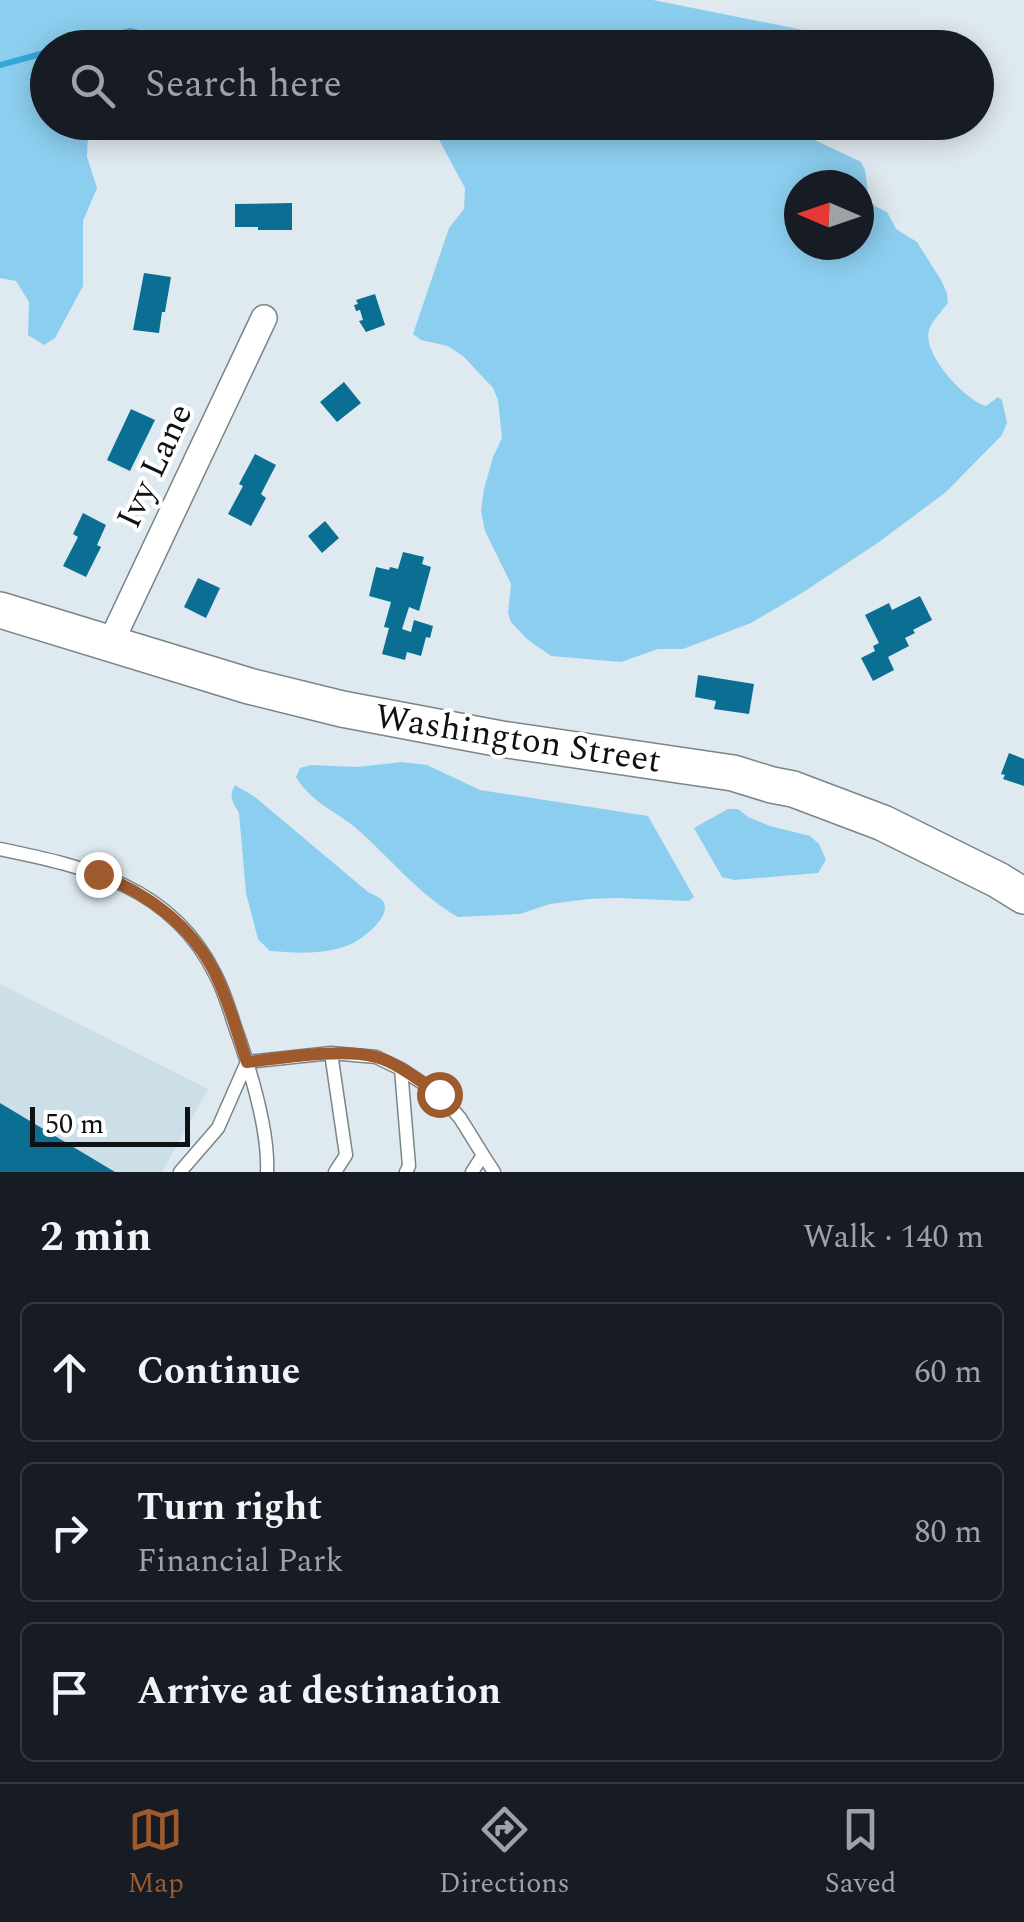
<!DOCTYPE html>
<html lang="en">
<head>
<meta charset="utf-8">
<style>
  :root { --surface:#171b24; --page:#242831; --text:#f1f3f6; --muted:#9ea1a6; --line:#363941; --accent:#9e592d }
  body { margin:0; font-family:Spectral,serif; background:var(--page); color:var(--text) }
  .compass { position:absolute; left:784px; top:170px; width:90px; height:90px; border-radius:50%; background:var(--surface); box-shadow:0 5px 25px #0003; rotate:272deg }
  .scale { position:absolute; left:30px; bottom:25px; width:160px; box-sizing:border-box; padding-left:10px; border:5px solid #0e1214; border-top:0; font-size:28px; line-height:35px; white-space:nowrap; color:#0e1214; -webkit-text-stroke:8px #fff; paint-order:stroke }
  .stop { position:absolute; width:30px; height:30px; margin:-22px; border:8px solid #9e592d; border-radius:50%; background:#fff }
  .stop.end { background:#9e592d; border-color:#fff; box-shadow:0 2px 10px #0008 }
  .list { margin:0; padding:0; list-style:none }
  h2 { display:flex; justify-content:space-between; align-items:center; height:130px; margin:0; padding:0 40px; font-size:42px }
  h2 small { font-size:32px; font-weight:400; color:var(--muted) }
  .list li { display:grid; grid-template-columns:65px 1fr auto; gap:30px; align-items:center; box-sizing:border-box; height:140px; margin:0 20px 20px; padding:0 20px; border:2px solid var(--line); border-radius:15px }
  .list b { display:block; font-size:38px; white-space:nowrap }
  .list p { margin:0; font-size:32px; white-space:nowrap; color:var(--muted) }
  .list em { font-size:32px; font-style:normal; color:var(--muted) }
  .icon { flex:none; width:55px; height:55px; fill:none; stroke:currentColor; stroke-width:2; stroke-linecap:round; stroke-linejoin:round }
  .map { position:relative; flex:none; width:1024px; height:1172px; overflow:hidden }
  .search { position:absolute; background:var(--surface); box-shadow:0 5px 25px #0003; left:30px; right:30px; top:30px; height:110px; display:flex; align-items:center; gap:25px; box-sizing:border-box; padding:0 35px; border-radius:55px; color:var(--muted); font-size:38px }
  .sheet { height:610px; background:var(--surface) }
  nav { display:flex; justify-content:space-around; align-items:center; box-sizing:border-box; height:140px; border-top:2px solid var(--line); background:var(--surface); font-size:28px; color:var(--muted) }
  nav a { display:grid; justify-items:center; gap:5px }
  nav .on { color:var(--accent) }
  .map>svg:first-child { display:block }
  .built { fill:#ccdfe9 }
  .green { fill:#8cceef; fill-rule:evenodd }
  .lines { fill:none; stroke-linecap:round; stroke-linejoin:round }
  .stream { stroke:#32a8d9; stroke-width:6 }
  .building { fill:#0b6f93 }
  .lane-casing { stroke:#7a8489; stroke-width:15 }
  .street-casing { stroke:#7a8489; stroke-width:28 }
  .secondary-casing { stroke:#7a8489; stroke-width:38 }
  .lane { stroke:#fff; stroke-width:12 }
  .street { stroke:#fff; stroke-width:25 }
  .secondary { stroke:#fff; stroke-width:35 }
  .route { stroke:#9e592d; stroke-width:12 }
  .labels { text-anchor:middle; dominant-baseline:central; stroke-width:8; stroke-linejoin:round; paint-order:stroke }
  .street-label { font-size:35px; fill:#0e1214; stroke:#fff }
</style>
</head>
<body>
<div class="map">
<svg width="1024" height="1172" viewBox="0 0 1024 1172">
  <rect width="100%" height="100%" fill="#dfeaf0"/>
  <path class="built" d="M0,984L208,1089L162,1172H0Z"/>
  <path class="green" d="M0,0H653L808,31L787,48H283L208,31L188,47L48,48V122L100,123L88,133L87,157L97,188L83,221V286L55,338L44,345L28,335L29,302L16,281L0,278Z
    M430,123H779L861,162L865,170L869,200L875,206L887,212L896,229L917,242L941,280L947,293L948,303C942,311 932,321 929,330C922,354 965,400 986,406L998,397L1002,400L1007,423L1002,435L946,492L879,542L802,593L751,623L683,649H658L621,662L551,656L527,639L511,622L508,613L511,584L485,531L481,511L484,489L493,457L502,438L498,400L493,388L464,357L448,346L421,340L413,334L449,228L464,209L465,188ZM799,185H859V245H799Z
    M402,762L427,765L480,790L648,816L694,897L689,901L617,898L589,899L550,904L520,914L458,917C419,895 390,858 356,828C334,810 312,803 296,777L300,768L311,765L357,767Z
    M235,785L255,797L368,892C371,894 380,897 382,900C395,915 361,940 349,945C323,955 296,953 270,951L258,939L246,893L239,813C233,803 228,796 235,785Z
    M728,809H738L748,817L770,826L810,836L819,844L826,860L818,873L734,880L722,877L694,828Z"/>
  <g class="lines">
    <path class="stream" d="M67,48L130,31L203,48
      M0,65L48,52
      M531,122L542,125"/>
  </g>
  <path class="building" d="M292,203V230H258V227H235V204Z
    M144,273L171,277L165,312H162L159,333L133,330Z
    M375,294L385,325L366,332L359,321L363,320L360,310L356,311L354,305L358,304L356,300Z
    M344,382L361,403L337,422L320,402Z
    M131,409L155,420L130,471L107,460Z
    M255,454L276,465L261,494L266,498L251,526L228,514L243,486L239,484Z
    M83,513L106,525L97,545L101,547L86,577L63,566L78,537L73,534Z
    M325,521L339,538L322,553L308,536Z
    M403,552L424,557L422,564L431,567L419,611L409,607L402,629L411,632L414,620L433,626L430,638L426,637L421,656L407,652L405,660L382,654L389,628L384,627L391,602L369,596L376,567L389,570L390,567L398,569Z
    M198,578L220,588L206,618L184,607Z
    M920,596L932,620L913,630L915,633L905,638L909,646L888,657L894,670L873,681L861,658L875,651L873,646L879,643L865,615L889,603L892,610Z
    M698,675L754,684L749,714L714,709L716,701L695,697Z
    M1009,753L1024,759V786L1003,779L1005,775L1001,774Z
    M0,1103L115,1172H0Z"/>
  <g class="lines">
    <g class="lane-casing">
      <path id="lane" d="M0,849C87,867 172,886 215,974C226,994 231,1017 239,1038C252,1076 269,1132 267,1172
        M331,1053L346,1155L335,1172
        M247,1062L331,1053L376,1057L401,1069L439,1094L460,1118L483,1155L472,1172
        M401,1069L409,1166L406,1172
        M483,1155L494,1172
        M180,1172L218,1128L247,1062"/>
    </g>
    <g class="street-casing">
      <path id="street" d="M110,644L264,318"/>
    </g>
    <g class="secondary-casing">
      <path id="secondary" d="M0,610L249,686L342,709L501,739L733,773L772,785L793,789L883,823L998,880L1024,896"/>
    </g>
    <use href="#lane" class="lane"/>
    <use href="#street" class="street"/>
    <use href="#secondary" class="secondary"/>
  </g>
  <g class="lines">
    <path class="route" d="M98,874C147,893 191,925 215,973C229,1001 237,1033 247,1062C283,1058 342,1048 376,1057C398,1063 420,1081 439,1094"/>
  </g>
  <g class="labels">
    <g class="street-label">
      <text transform="translate(155 466) rotate(-65)">Ivy Lane</text>
      <text transform="translate(518 739) rotate(9)">Washington Street</text>
    </g>
  </g>
</svg>
<svg class="compass" viewBox="-18 -18 36 36"><path d="M0-13l5 13h-10z" fill="#e53935"/><path d="M0 13l5-13h-10z" fill="#9ea1a6"/></svg>
<div class="scale">50 m</div>
<div class="stop" style="left:439px;top:1094px"></div>
<div class="stop end" style="left:98px;top:874px"></div>
<div class="search"><svg class="icon" aria-label="search" viewBox="0 0 24 24"><circle cx="10" cy="10" r="6"/><path d="M15 15l6 6"/></svg>Search here</div>
</div>
<section class="sheet">
<h2>2 min<small>Walk · 140 m</small></h2>
<ul class="list">
<li><svg class="icon" aria-label="ahead" viewBox="0 0 24 24"><path d="M12 20V5M6 11l6-6 6 6"/></svg><div><b>Continue</b></div><em>60 m</em></li>
<li><svg class="icon" aria-label="right" viewBox="0 0 24 24"><path d="M7 20v-9h11M14 6l5 5-5 5"/></svg><div><b>Turn right</b><p>Financial Park</p></div><em>80 m</em></li>
<li><svg class="icon" aria-label="arrive" viewBox="0 0 24 24"><path d="M6 21V4h12l-3 4 3 4H6"/></svg><div><b>Arrive at destination</b></div></li>
</ul>
</section>
<nav>
<a class="on"><svg class="icon" aria-label="map" viewBox="0 0 24 24"><path d="M3 6l6-2 6 2 6-2v14l-6 2-6-2-6 2zM9 4v14M15 6v14"/></svg>Map</a>
<a><svg class="icon" aria-label="directions" viewBox="0 0 24 24"><path d="M12 3l9 9-9 9-9-9zM9 14v-3h6M13 9l2 2-2 2"/></svg>Directions</a>
<a><svg class="icon" aria-label="saved" viewBox="0 0 24 24"><path d="M7 4h10v16l-5-4-5 4z"/></svg>Saved</a>
</nav>
</body>
</html>
